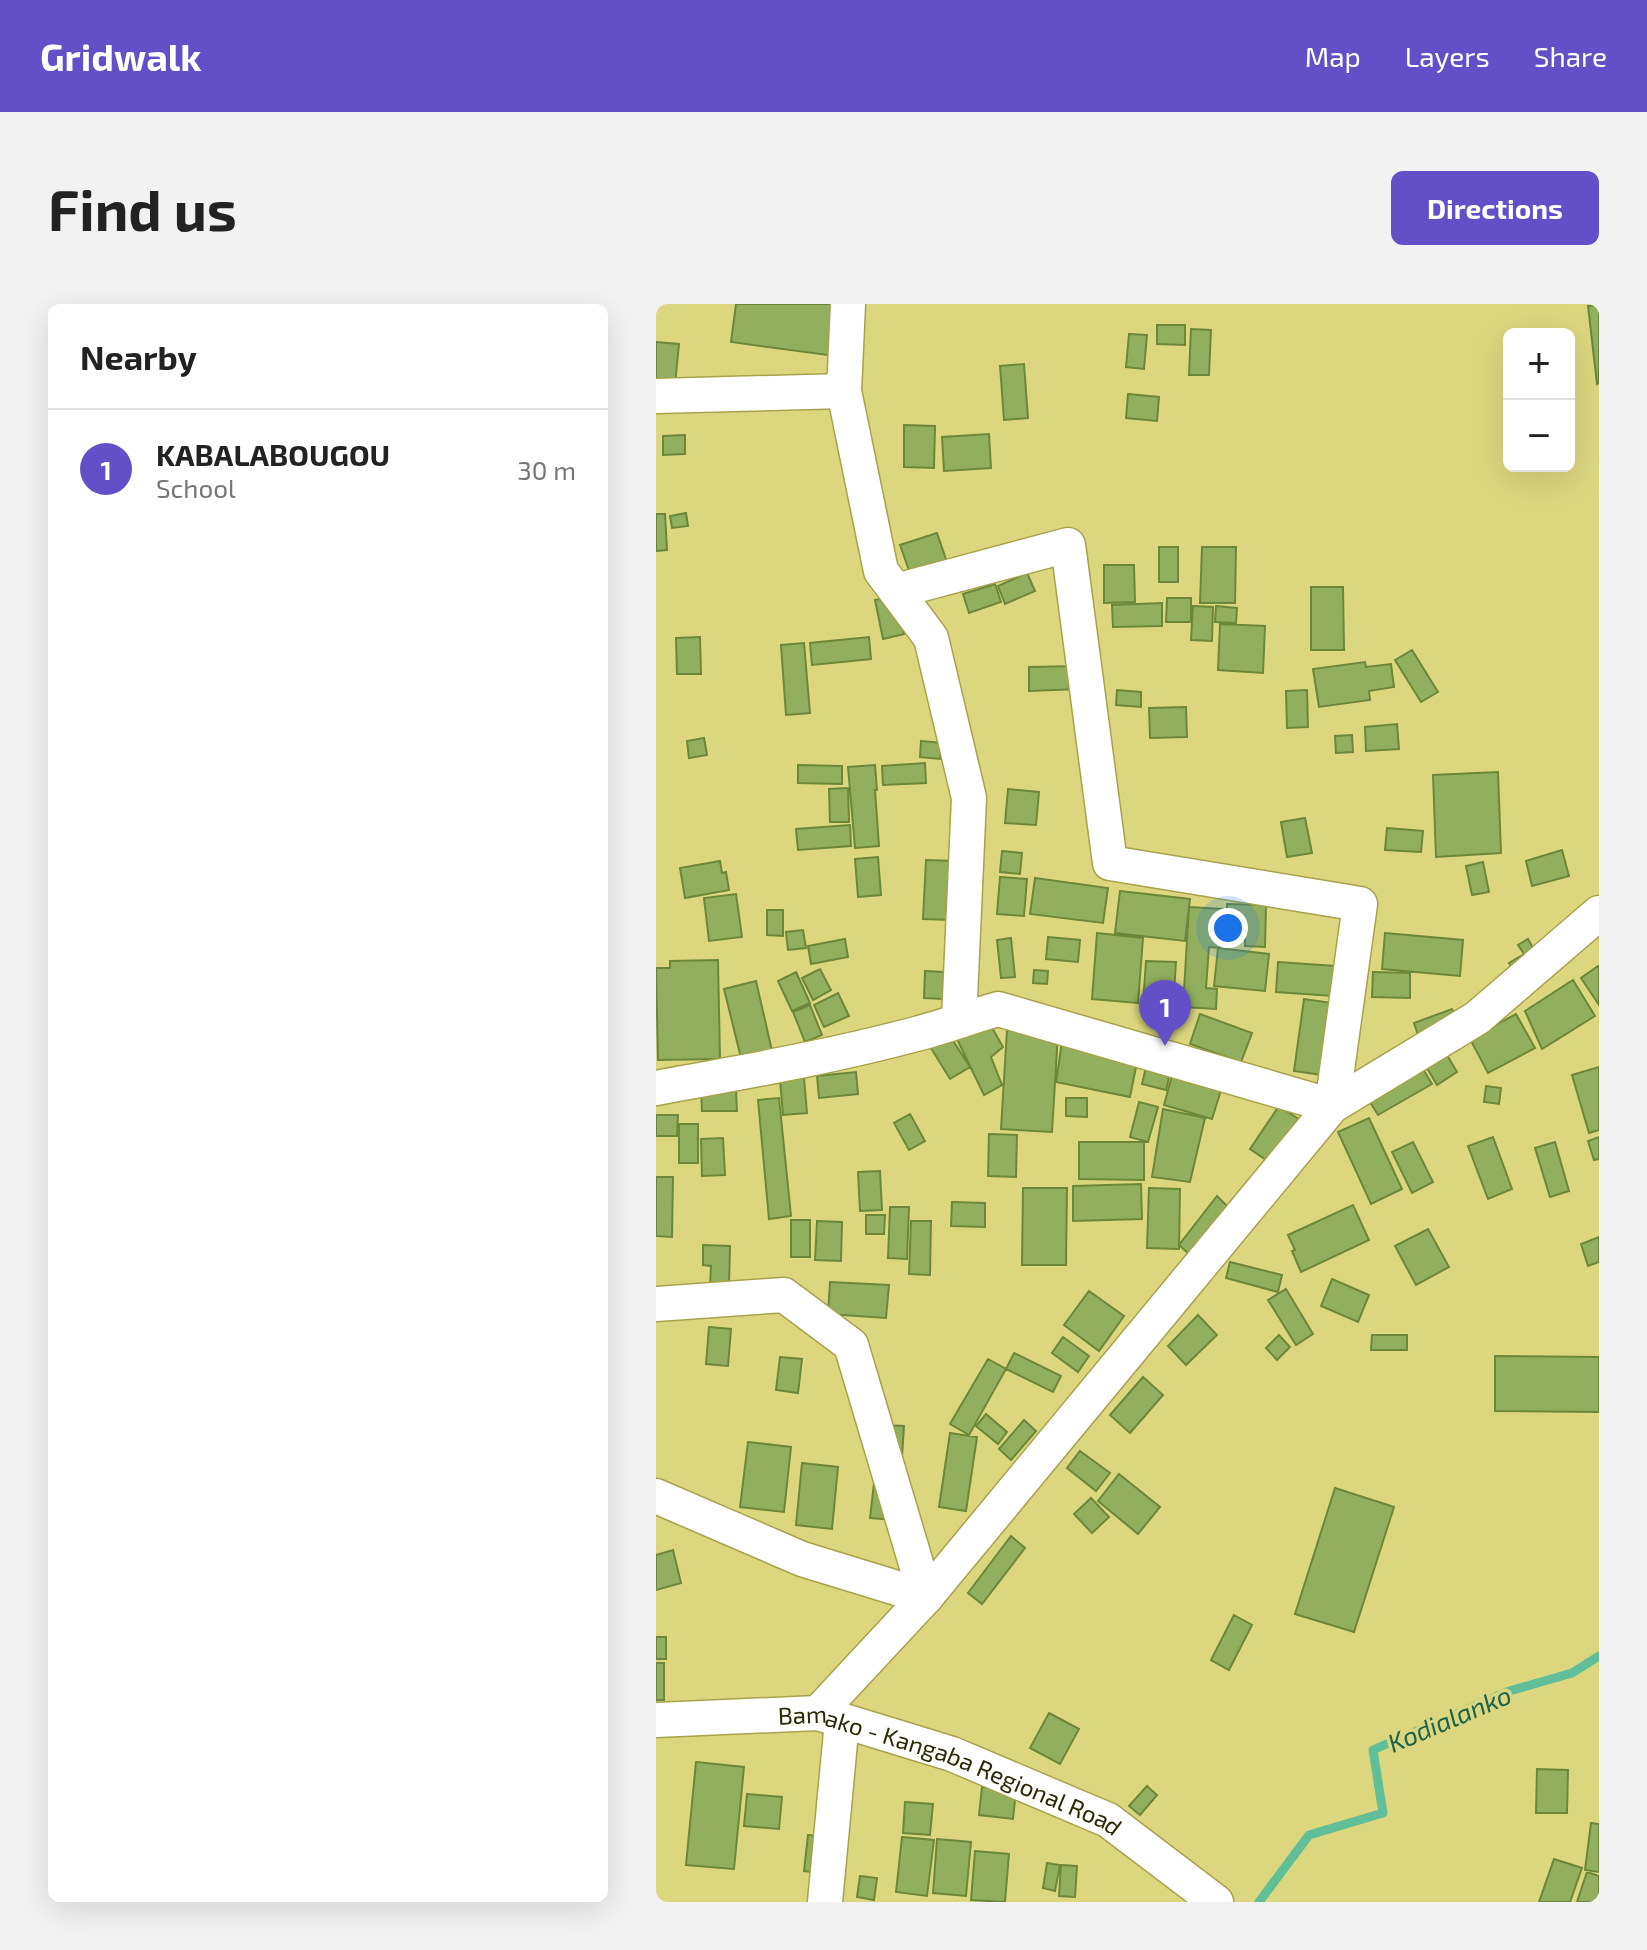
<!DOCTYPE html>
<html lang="en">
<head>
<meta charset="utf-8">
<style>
  :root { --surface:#fff; --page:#f2f2f2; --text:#222; --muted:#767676; --line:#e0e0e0; --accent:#6350c9 }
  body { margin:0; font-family:"Exo 2",sans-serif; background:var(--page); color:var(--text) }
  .controls { position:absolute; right:24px; top:24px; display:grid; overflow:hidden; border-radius:12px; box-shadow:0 8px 32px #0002 }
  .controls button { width:72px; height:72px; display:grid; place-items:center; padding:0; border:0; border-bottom:2px solid var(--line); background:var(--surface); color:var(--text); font:40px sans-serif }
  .you { position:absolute; left:572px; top:624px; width:28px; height:28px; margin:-20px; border:6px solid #fff; border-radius:50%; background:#1a73e8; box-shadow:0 0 0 12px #1a73e833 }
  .badge { display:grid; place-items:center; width:52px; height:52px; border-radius:50%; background:var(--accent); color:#fff; font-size:26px; font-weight:700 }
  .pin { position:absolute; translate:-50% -66px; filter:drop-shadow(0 2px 4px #0008) }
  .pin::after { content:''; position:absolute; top:42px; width:28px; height:24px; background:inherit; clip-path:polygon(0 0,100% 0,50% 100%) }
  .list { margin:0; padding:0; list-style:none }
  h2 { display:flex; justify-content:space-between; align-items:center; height:104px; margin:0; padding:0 32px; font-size:34px }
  h2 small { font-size:26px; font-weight:400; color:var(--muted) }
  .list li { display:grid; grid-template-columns:52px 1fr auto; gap:24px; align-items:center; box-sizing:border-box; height:120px; padding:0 32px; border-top:2px solid var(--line) }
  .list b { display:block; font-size:30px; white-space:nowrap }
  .list p { margin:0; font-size:26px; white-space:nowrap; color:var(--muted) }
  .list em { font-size:26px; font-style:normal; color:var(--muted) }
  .map { position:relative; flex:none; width:943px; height:1598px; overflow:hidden; border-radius:12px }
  header { display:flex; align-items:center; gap:48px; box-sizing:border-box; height:112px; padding:0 40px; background:var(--accent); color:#fff }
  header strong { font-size:38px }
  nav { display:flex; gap:44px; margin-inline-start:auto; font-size:28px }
  .intro { display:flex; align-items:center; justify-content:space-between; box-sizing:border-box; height:192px; padding:0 48px }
  h1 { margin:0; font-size:56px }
  .button { padding:20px 36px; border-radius:12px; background:var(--accent); color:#fff; font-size:28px; font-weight:700 }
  main { display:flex; gap:48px; padding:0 48px }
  aside { flex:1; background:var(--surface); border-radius:12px; box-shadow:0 8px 32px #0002 }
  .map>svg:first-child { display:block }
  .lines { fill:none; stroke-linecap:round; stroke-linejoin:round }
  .stream { stroke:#60bf99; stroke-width:9 }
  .building { fill:#92af60; stroke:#6c8739; stroke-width:2 }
  .minor-casing { stroke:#a8a24b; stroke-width:37 }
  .minor { stroke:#fff; stroke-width:34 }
  .labels { text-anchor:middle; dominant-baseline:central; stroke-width:7; stroke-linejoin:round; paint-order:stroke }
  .street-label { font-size:24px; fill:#2c2904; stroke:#dcd77f }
  .water-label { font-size:26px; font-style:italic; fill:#1c644b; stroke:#dcd77f }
</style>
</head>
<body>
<header>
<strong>Gridwalk</strong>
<nav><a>Map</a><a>Layers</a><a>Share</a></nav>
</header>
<div class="intro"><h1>Find us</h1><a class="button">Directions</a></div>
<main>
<aside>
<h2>Nearby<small></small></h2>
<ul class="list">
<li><span class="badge">1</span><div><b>KABALABOUGOU</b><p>School</p></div><em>30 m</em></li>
</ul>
</aside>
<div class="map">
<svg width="943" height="1598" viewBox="0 0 943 1598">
  <rect width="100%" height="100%" fill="#dcd77f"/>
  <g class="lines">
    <path class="stream" d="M603,1598L653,1531L727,1509L717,1446L850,1388L916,1369L943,1352"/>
  </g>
  <path class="building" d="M80,0H186L179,52L75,38Z
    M943,1V79L941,80L932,2Z
    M501,21H529V41L501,40Z
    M535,25L555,26L553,71H533Z
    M473,30L491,31L488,65L470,63Z
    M0,38L23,40L19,81L0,79Z
    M368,60L372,114L348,116L344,62Z
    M472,90L503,93L501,117L470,114Z
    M248,121L279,122L278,164L248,163Z
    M333,130L335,164L288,167L286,133Z
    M29,131V150L7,151V132Z
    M30,209L32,222L16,224L14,212Z
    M0,210H9L11,246L0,247Z
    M281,229L292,261L256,275L244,241Z
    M503,243H522V278H503Z
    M546,243H580L579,299H544Z
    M448,261H478L479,298L448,299Z
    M371,269L379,287L349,300L342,282Z
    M339,280L345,298L313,309L307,290Z
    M655,283H687L688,346H655Z
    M241,292L248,330L227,335L219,296Z
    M511,294H535V318H510Z
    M506,299V322L457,323L456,301Z
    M537,302L557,303L556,337L535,336Z
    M560,302L581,304L580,319L559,318Z
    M564,320L609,322L607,369L562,366Z
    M44,333L45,370H21L20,334Z
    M213,333L215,355L156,361L154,339Z
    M148,339L154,409L130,411L125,341Z
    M756,346L782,388L765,398L739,356Z
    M709,358L710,363L735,360L738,383L713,387L714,396L663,403L657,365Z
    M423,362V385L373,387V363Z
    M461,386L485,388V403L460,401Z
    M651,386L652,423L631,424L630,387Z
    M530,403L531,433L494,434L493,404Z
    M741,420L743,445L710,447L709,423Z
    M696,431L697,448L680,449L679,432Z
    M48,434L51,451L33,454L31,437Z
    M265,437L286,439L284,455L264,453Z
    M269,459L270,479L227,481L226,462Z
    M142,461L186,462V480L142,479Z
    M219,461L221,486H219L223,542L199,544L192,463Z
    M842,468L845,549L780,553L777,471Z
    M192,484L193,518H174L173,485Z
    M352,485L383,488L380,521L349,519Z
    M649,514L656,549L631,553L625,518Z
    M194,521L195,542L142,546L140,525Z
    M731,524L767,527L765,548L729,546Z
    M906,546L913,572L876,582L870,557Z
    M346,547L366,549L364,570L344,568Z
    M222,553L225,591L202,593L199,555Z
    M270,556L300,557L297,616L267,615Z
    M64,557L66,569L70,568L73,586L29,594L24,564Z
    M827,558L833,588L816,591L810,562Z
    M344,573L371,575L368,612L341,610Z
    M379,574L452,584L447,619L374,610Z
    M464,587L534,595L529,637L459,629Z
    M80,590L86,633L53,637L48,594Z
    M571,600L610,601L609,643L589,642V635H582V640H569Z
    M533,603L567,605L564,644L553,643L550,684L561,685L560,705L527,703Z
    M111,606H127V632L111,631Z
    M147,626L150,644L132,646L130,628Z
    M441,629L487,634L482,699L436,695Z
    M729,629L807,636L804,672L726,665Z
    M392,633L424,636L422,658L390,655Z
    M355,634L359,673L345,674L341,636Z
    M189,635L192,653L155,660L152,642Z
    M872,635L877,644L861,671L853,659L868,650L862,641Z
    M562,644L613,650L609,687L558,682Z
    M62,656L64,755L2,756L0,664H14V657Z
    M490,657L520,658L517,702L487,700Z
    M622,658L679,662L677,692L620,688Z
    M942,662L943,663V701L925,674Z
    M164,665L175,686L157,696L146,674Z
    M378,666L392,667L391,680L377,679Z
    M269,667L288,668L287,695L268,694Z
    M140,668L154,699L136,707L122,677Z
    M717,668L754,669V694L716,693Z
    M917,676L939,712L886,745L869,707Z
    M100,677L117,751L86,758L68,685Z
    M182,689L193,712L168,723L158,701Z
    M648,695L683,700L673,772L638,767Z
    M154,701L166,731L149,738L137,708Z
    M796,705L803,724L764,737L758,719Z
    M544,710L596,729L585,758L534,740Z
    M860,710L879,744L832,769L814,735Z
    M335,722L347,743L335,753L346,781L328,791L300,733Z
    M351,726L402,729L396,828L345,825Z
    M294,732L314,763L294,775L275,744Z
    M406,738L482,753L474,793L400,778Z
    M791,751L801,768L781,781L771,764Z
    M765,762L776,780L722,811L711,793Z
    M490,763L514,769L510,786L486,780Z
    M943,763V826L933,829L916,771Z
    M200,768L202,790L163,794L161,772Z
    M517,768L566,783L556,815L508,801Z
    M148,774L151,809L127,811L124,776Z
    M830,782L845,784L843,800L828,798Z
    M45,786H80L81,807H46Z
    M123,794L135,912L113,915L102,796Z
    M410,794H431V813L410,812Z
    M483,798L502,803L492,838L474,833Z
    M623,802L644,816L616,860L594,845Z
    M507,805L549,814L534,878L496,873Z
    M254,810L269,837L253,846L238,819Z
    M0,811H22L21,832H0Z
    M713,814L746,885L715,900L682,828Z
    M23,820H42V859H23Z
    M333,830L361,831L360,873L332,872Z
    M837,833L856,885L832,895L812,842Z
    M943,833V855L938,856L932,837Z
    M67,834L69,871L46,872L45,835Z
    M423,838H488V876L423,875Z
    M757,838L777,878L756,889L736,848Z
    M899,838L913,887L894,893L879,844Z
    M224,867L226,906L204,907L202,868Z
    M0,873H17L16,933L0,932Z
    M485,880L486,915L417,917V882Z
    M367,884H411L410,961H366Z
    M493,884L524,885L523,945L491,944Z
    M561,892L577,908L536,953L523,941Z
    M296,898L329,899V923L295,922Z
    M697,901L713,936L645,968L636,947L639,946L632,931Z
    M234,903H253L251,955L232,954Z
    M210,911H229L228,930H210Z
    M135,916H154V953H135Z
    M161,917L186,918L185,957L159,956Z
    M255,917H275L274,971L253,970Z
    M772,925L793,963L760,981L739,942Z
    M943,933V958L932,962L925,940Z
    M47,941L74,942L73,982H54L55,962L47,961Z
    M574,958L626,971L622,988L570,974Z
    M676,975L713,991L702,1018L665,1002Z
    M174,978L233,981L230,1014L172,1010Z
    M630,985L657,1030L640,1041L612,996Z
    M433,987L468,1012L443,1047L408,1021Z
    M542,1011L561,1031L530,1061L512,1042Z
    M53,1023L75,1025L72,1062L50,1060Z
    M623,1031L634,1043L621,1056L610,1044Z
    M716,1031H751V1046H715Z
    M407,1033L433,1052L422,1068L396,1049Z
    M358,1049L405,1072L397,1088L350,1065Z
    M839,1052L943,1053V1108L839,1107Z
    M124,1053L146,1055L142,1089L120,1086Z
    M332,1055L350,1065L313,1131L294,1120Z
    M487,1073L507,1091L474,1129L454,1111Z
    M330,1110L351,1128L342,1140L320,1122Z
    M368,1116L380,1127L355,1156L343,1145Z
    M228,1121L248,1122L246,1153Z
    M294,1129L321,1133L310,1207L283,1203Z
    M92,1138L135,1143L128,1208L84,1203Z
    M424,1147L454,1169L440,1187L411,1164Z
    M146,1159L182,1163L176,1225L140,1221Z
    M463,1170L504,1203L482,1230L442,1197Z
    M218,1179L242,1182L239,1216L214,1214Z
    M679,1184L738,1203L698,1328L639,1310Z
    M435,1194L453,1213L436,1229L418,1210Z
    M355,1232L369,1244L326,1300L312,1289Z
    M17,1246L25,1279L0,1286V1251Z
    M578,1311L596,1321L573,1366L555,1356Z
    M0,1333H10V1355H0Z
    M0,1359H8V1396H0Z
    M393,1409L423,1425L404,1460L374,1444Z
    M40,1458L88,1463L78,1565L30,1561Z
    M881,1465L912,1466L911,1509H880Z
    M491,1482L501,1491L484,1511L473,1502Z
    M326,1483L360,1487L357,1515L323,1511Z
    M91,1490L126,1493L123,1525L88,1522Z
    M249,1498L277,1500L274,1531L247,1529Z
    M935,1519L943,1520V1568L929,1566Z
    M152,1531L179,1533L175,1570L148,1567Z
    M246,1533L278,1536L271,1592L240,1588Z
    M281,1535L315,1538L310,1592L277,1589Z
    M319,1547L353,1550L349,1598L315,1596Z
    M898,1555L926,1564L914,1598H883Z
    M391,1559L404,1561L399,1587L387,1584Z
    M405,1561L421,1562L419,1593L403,1592Z
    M931,1568L943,1572V1598H921Z
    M204,1572L221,1574L218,1596L201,1593Z"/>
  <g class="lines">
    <g class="minor-casing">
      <g id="minor">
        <path d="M192,0L188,87L225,267L275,334L313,494L303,716"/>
        <path d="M0,92L188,87"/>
        <path d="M0,784C87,768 174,753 260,730C287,723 314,713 342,705L676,802L704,600L454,559L412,241L240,287"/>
        <path d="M0,1000L128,991L195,1041L270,1293"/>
        <path d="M0,1192L146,1255L270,1293"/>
        <path d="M162,1409L270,1293L676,802L821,714L943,609"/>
        <path id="s1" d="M0,1416L162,1409L296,1450L452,1516L560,1598"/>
        <path d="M169,1598L186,1417"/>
      </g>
    </g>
    <use href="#minor" class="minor"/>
  </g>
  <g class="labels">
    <g class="street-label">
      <text stroke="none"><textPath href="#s1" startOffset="304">Bamako - Kangaba Regional Road</textPath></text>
    </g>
    <g class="water-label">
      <text transform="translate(793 1414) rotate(-23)">Kodialanko</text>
    </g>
  </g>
</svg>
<div class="controls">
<button>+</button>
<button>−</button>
</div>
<div class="you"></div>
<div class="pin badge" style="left:509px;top:742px">1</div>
</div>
</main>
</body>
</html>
